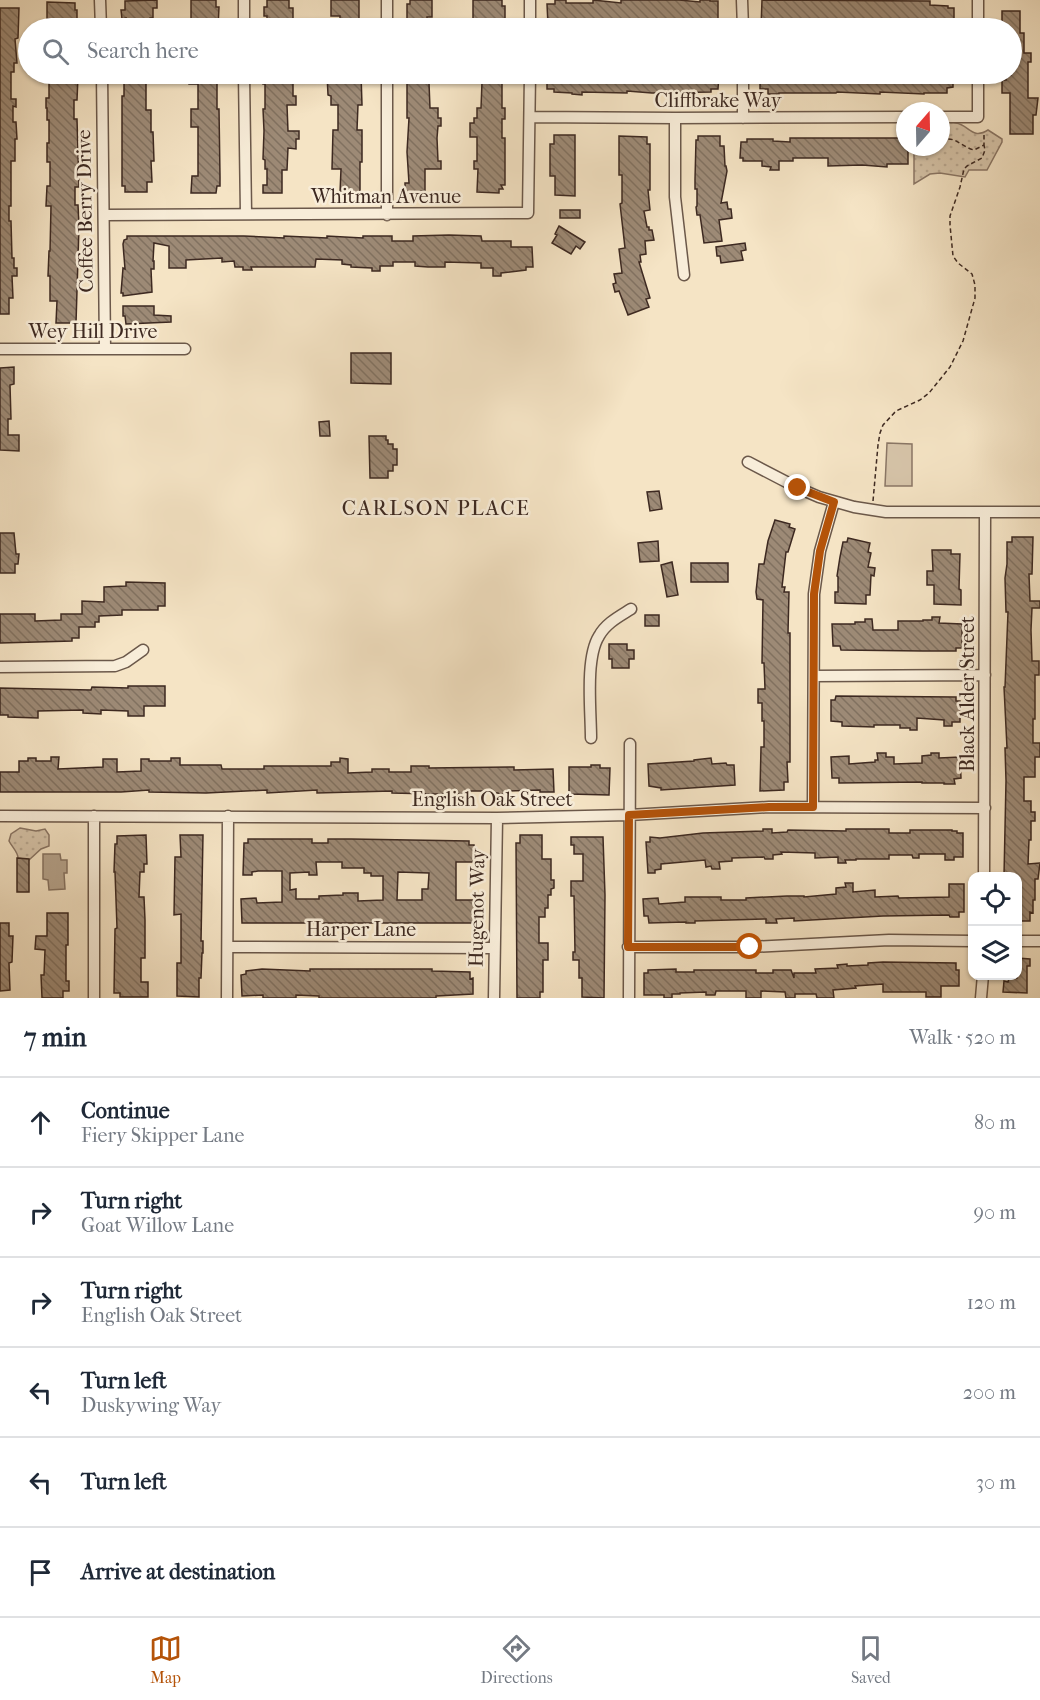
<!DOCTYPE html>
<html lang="en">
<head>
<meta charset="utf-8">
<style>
  :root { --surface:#fff; --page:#f6f6f7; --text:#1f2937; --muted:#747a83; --line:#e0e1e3; --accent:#b45309 }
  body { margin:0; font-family:"IM FELL French Canon",serif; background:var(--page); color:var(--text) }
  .controls { position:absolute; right:18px; bottom:18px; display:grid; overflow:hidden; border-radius:12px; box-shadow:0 2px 4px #0004 }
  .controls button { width:54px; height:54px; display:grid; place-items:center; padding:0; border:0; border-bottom:2px solid var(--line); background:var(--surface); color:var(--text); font:30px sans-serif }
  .compass { position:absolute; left:896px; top:102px; width:54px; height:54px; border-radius:50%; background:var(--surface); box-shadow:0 2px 4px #0004; rotate:20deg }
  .stop { position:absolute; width:18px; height:18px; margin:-14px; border:4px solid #b45309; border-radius:50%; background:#fff }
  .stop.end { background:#b45309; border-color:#fff; box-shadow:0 2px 6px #0008 }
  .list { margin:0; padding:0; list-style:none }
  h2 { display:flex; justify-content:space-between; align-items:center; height:78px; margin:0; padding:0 24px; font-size:26px }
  h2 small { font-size:20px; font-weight:400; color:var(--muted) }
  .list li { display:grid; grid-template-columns:39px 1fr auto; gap:18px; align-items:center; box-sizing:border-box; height:90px; padding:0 24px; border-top:2px solid var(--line) }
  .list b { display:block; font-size:22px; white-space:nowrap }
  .list p { margin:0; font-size:20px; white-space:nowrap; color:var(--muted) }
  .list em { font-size:20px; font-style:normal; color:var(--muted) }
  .icon { flex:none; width:33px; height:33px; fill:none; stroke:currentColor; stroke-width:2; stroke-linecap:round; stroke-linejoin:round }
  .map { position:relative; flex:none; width:1040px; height:998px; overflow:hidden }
  .search { position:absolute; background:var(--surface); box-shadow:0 2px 4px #0004; left:18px; right:18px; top:18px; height:66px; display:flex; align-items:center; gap:15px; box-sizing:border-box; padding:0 21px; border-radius:33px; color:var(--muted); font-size:22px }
  .sheet { height:618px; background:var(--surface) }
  nav { display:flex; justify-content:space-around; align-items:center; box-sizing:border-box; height:84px; border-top:2px solid var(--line); background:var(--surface); font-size:16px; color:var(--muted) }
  nav a { display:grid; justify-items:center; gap:3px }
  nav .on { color:var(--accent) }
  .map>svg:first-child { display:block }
  .grass { fill:#d6c4a9; stroke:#8a7665; stroke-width:1.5 }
  .park { fill:url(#park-dots); stroke:#8a7665; stroke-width:1.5 }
  .water { fill:#b6a48d; stroke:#867362; stroke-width:1.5 }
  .building { fill:url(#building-back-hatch); stroke:#3d2921; stroke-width:1.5; fill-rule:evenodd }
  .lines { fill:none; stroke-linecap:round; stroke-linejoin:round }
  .minor-casing { stroke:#6b584a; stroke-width:13 }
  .path { stroke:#3d2921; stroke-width:1.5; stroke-dasharray:4.5 3; stroke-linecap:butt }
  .minor { stroke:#f8edd9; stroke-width:10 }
  .route { stroke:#b45309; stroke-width:8 }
  .labels { text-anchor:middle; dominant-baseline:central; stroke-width:5; stroke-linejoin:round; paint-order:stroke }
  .street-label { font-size:20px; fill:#3d2921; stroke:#f8edd9 }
  .neighbourhood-label { font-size:21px; letter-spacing:1.5px; fill:#3d2921; stroke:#f8edd9 }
</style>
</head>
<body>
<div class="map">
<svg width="1040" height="998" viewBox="0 0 1040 998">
  <defs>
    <pattern id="park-dots" width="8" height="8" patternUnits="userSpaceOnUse" patternTransform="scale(1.5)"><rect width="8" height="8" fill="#d6c4a9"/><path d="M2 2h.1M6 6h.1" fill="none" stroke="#b9a891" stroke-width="1.8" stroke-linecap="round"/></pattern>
    <pattern id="building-back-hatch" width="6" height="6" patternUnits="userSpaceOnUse" patternTransform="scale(1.5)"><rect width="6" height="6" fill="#9d8a76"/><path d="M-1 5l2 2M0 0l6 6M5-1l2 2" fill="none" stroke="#817160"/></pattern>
  </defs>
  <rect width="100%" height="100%" fill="#f5e4c5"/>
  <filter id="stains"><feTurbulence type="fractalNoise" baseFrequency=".00333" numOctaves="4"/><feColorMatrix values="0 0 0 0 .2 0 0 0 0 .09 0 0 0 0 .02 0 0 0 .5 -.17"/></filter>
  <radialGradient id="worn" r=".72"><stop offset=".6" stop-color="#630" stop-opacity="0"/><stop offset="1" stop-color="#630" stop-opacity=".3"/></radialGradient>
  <path class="grass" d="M887,443L912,444V486H885Z"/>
  <path class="park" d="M941,122C946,122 952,122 956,123C969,125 972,140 988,130L1002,139V142L987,170H969L965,177L940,173L930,174L914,184V147H941Z
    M20,828L36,831L45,829L49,835V846L41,849L29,860L18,858C18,852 12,847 9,841L11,834Z"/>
  <path class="water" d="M43,854H60L61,860H67V873H64L65,889L49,890L48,880L43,879Z"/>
  <path class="building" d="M157,0V8H153V18H150V28H126V18L122,19L121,10H125V1Z
    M191,0H216V7H219L218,28H191Z
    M267,0H289V8H293V28H267V16H264V7H267Z
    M331,0H359V28H340V16H331Z
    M410,0H432V17H427V28H407V4H410Z
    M473,0H502V6H505V28H473Z
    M555,0H566V3H593V0L621,3V0H679L700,2V0H710V1H718V28H634V23L611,22V28H592V23L566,22V25H548L547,4H555Z
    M762,0L930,1V5L948,6V8H954V28H868V24H854V22L821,21V28H761Z
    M47,2L75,3V10H77V19H74V28H55V19H47Z
    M0,8H19L18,38L15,39L17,63H14V72H11V99H16V107L13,106V122H16L17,139H15V161H11V206H9V221H11L12,258H14V268H17V276H12L13,298H9V314H0Z
    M1002,11H1020V33H1024V53H1031V62H1028V98H1038L1036,115H1033V134H1010V93H1002V80H1006V75H1011V28H1002Z
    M49,74H74V76H78L77,100H74V119H77L79,187H75V205H78L79,226L76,323H56L57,301H50V276H48L49,251H50L51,206H46L47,186H50V162H47V143H49V120H47V108H46V98H49Z
    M124,74H146V110H151V132H153L154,161H151L152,182H147V192H125V186H122V96H124Z
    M192,74H217V109H219L220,176V186H217L216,193H191L192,176H198V127H191V109H198V84H189V76H192Z
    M263,74H293V96H296V105H287L288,131H299V139H296V149L288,148L287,170H282V193H263V185H267V169H265V160L263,159L264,131L263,109H265V84H263Z
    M327,74H361L362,105H358L357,130H362V162H360V193H340L341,169H332L333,130H338V105H331V96L328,95Z
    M410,74H431L432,83H429L430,108H438V118H441V126H438L437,138L438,161H441V169H425V191L405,192V183H409L407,152L409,118H407V75H410Z
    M475,74H502V108H505V119H502V138H505V185H501L503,189H499V193L477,192L478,169H474V161H477V137H470V123H474V118H477V108H481L482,82H475Z
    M547,74H719L718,89H711V92L652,93L627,91V93L582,92V95L572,94V93L554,92V89H547Z
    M760,74H953V87L947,88V93H924V94L880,92V94L837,92L836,93H779V94H768V89H760Z
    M554,135H575V196L555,195V176H550V144H554Z
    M619,136L647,137V144H650V190H648L650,210L644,211L647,227H649V230H652L654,240L645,241L646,254L640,255L641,262H639L650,298L646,299L649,307L628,315L619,291L615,292L613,284L616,283L614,274L622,273L619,249L625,248L620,204L622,203V175H619Z
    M698,136H720V146H724L725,166H726L727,171L721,203L727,202L728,209H731L732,218L719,220L722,241L704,243L700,215H697L696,207L697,206V189H695V179L696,140H698Z
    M790,138H899V140H904L905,147H908V164H887V167L862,165L828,166V158H793V161H779V170H770L771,167L762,166V161H743V158H740L741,142H747V139H773V141L790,142Z
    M560,210H580V218H560Z
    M559,226L585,242L580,249L576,246L571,254L552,243L557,235L555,234Z
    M449,235L481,236L482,241H511V247H532L533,267H526V270L501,273V276H493V268H481V263L445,262V267H428L415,266V262H393V266H380V271H372V268L351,267V265L342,264V260L316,259L315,267H251L252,270H243V267H235L234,261L222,262V258L186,260V268H169V246L154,243L153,261H154V269H151L152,292L123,296V293H121L123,268L125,269L123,244L124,240L127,239V236H244L284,238V236L327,238V236L363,238V236H392V241H413V236Z
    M745,243L746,250L741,251L743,260L721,263L720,256H717L716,247Z
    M123,306H154V315L171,316V322L126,324L125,316H123Z
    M351,353H391V384L351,383Z
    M14,367V384L10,385L11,419H8V435H19V451L0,450V368Z
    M329,421L330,436H320L319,422Z
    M369,436H386V440H388V444H393V449H397V465H393V471H388V478H370Z
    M659,491L662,509L650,511L647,492Z
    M775,520L790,524L789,527L795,529L788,552H786L782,587H785L784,592H789L788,633H790V762H787L788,782H784V790L760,791L761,747H764V721H762V703H758V689H765L764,663H762L763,600L757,599L756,592L759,564H764L768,541Z
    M0,533H14L16,554H19L18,564H15V573H0Z
    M1012,537H1033L1032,574H1029L1030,601H1040V608H1032L1031,630L1032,661H1039V675H1035V719H1033V743H1040V757H1035V777H1024V801H1031V812H1035V821H1031V840H1029L1028,864L1040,863L1038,879H1035V900H1033V913L1030,912V921H1017V876H1004L1006,781L1005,748H1007L1004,687H1005L1008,612H1006L1005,578L1007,564V542H1012Z
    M848,538L870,543L868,552L871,553L868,567L875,568L874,576L871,575L870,595H866V604L835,603V592H838V577L837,576L840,557L843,542H847Z
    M658,541L659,561L640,562L638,543Z
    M932,550H951V554H960L959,589L961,590V605L934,604V585H927V571H933Z
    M672,562L678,595L667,597L661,565Z
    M691,563H728V582H691Z
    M126,582L165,583V606H158V610H122V615L99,616V622H95V627H79V638H72V641L0,643V614H35V621L61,620V614H82V601L104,602V587L126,586Z
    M645,615H659V626H645Z
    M932,617H940L939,623L962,624V648H956V651H923L841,650L840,646H833L832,624H855V622H865V619H872L873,630H898V621H923V620H932Z
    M609,644H627V650H634V659H629V668H612V659H609Z
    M128,686H165V706H144V716H128V711L101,710V714L83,713V710L38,711V718L8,717V715H0V688L91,690L92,687L128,688Z
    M836,696L956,697V701H960V722H952V726H944V720L917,718V730H910V728H900V725H874V727L842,726V722L831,721V700H835Z
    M877,753H886V757H894V764L922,763V756L931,755V753H939V758L960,757L961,778L954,779L955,784H944V783H922V782L839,783V778H832L831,757L849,756V764L875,762V760H878Z
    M51,757H59L58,769L103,767V759H117V772L141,771V759H149V761H171V758H180V765H221L222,769H264V766H331V762H340V758L348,759V773L372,772V769H389V772H411V766H429V768L514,767V770L553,769L554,792H540V790L507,791V794H499L498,793H484V791H465V794H433L392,793V791L317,793V790L267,793V790L206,793L149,792V790L121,792H0V772H19V761H28V758H36V761H51Z
    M711,758L712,764L726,763L727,765H734L735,785L661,790V788L649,786L648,764L694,761V760Z
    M591,765H600V768H610L609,795L569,794V767H591Z
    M763,829H772V833L787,832L788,830L846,831V829H889V833H910V830H952V831H957V833H963V857H954V860H945V854H919V858H913L912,855H889V859H856V860H845L846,863H838V857L815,858V853L781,852L782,854L773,855V859H765L764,857L732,858V861L719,862L720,869H712L711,866L706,867L705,860L661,864V869L655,870V873H648L646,842H650V837L660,838L703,833L763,831Z
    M146,835L147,864H144V872H140L139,897H144L145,920V958H141V982H148V997H120V993H114L115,929L117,928L115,872H114L115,844H117V836Z
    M180,835H203L201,941H203V953H202L201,978H199V997L177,996V963H181V914L174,915L175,857H181Z
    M520,835H542V859H551V880H554V888L551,889V895H548V908H545V917H539V943H548V960H543V992H540V998H517L516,843H520Z
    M571,837H603L605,895L604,998L582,997V978H579V960H573V952H575L574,896H571V881H583V854H574V845H571Z
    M248,839H312V843H328V839H351L469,841V845H474V862H456V900H475V923H242L241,899L256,898L257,903L282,902V871H258L252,872V875H243L244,843H248ZM316,862H342V868H364V873H371V876H383V900L358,901V893H343V895L319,896V899H296V889L290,890V873L309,872V875H317ZM398,872L429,873L428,889H422V900H397Z
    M17,858L29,859V892H17Z
    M845,883H853V892L875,890V897L898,896L899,898L949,897V884H964V912H959V917H950L949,915L883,916L794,921V918L776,919L777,923H766V919L695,921V923H686V922L649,923L648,916H644L643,899L658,898L659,904L685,902V897H721V900H746V898L787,896H804V897L836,894V888L846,887Z
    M47,913H68V945H66V981H69V991H63V998H42L41,975H44L45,950L35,949L36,936H47Z
    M0,923H9V936H13L12,962L9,963L10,990L0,991Z
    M1017,958L1030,959V966H1027V993L1003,992L1004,981L1008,982L1009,978H1017Z
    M883,962L956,963V970H959V986H941V997H926V992H883V984L855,986L856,988L833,990L834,998H817L816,994H795V998H786L785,992L761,991V998H746V991H716L715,995H706V992L680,993V994H672V998H664V995H644V973H648V970L676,969V972H694V970H756V973H773V970H791L794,978V973H816L815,969L838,968L837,965L847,964V966L868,965V963Z
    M262,969L310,971V969H432V971L470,972V979L473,978V994L436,996V998H319V996L296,995V998H263V995L242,996L241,975L246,974V971Z"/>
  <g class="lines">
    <g class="minor-casing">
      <path id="minor" d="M100,0L101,28
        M244,0V28
        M387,0V28
        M530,0V28
        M742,0L743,28
        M978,0V28
        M102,74L105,349
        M244,74L246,214
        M387,74V215
        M743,74V118
        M530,117L675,118L905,117
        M941,117H978V74
        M675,118V197L684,275
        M104,215L528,213L530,74
        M0,349H185
        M748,462L798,488L819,497L854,507L886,512H1040
        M0,667L115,666L126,662L143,650
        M814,676L985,675
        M591,738C591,711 585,658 599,636C606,623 620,616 631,609
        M813,807L814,594L820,551L834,502
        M0,816L497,818L629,815L769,807L985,808
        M984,876L985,512
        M1018,941H1040
        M228,947L494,948
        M628,947H750L889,940L972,941
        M94,998V816
        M227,998L228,816
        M494,998L497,818
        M629,998L630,744
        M981,998L983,975"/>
    </g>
    <path class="path" d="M941,141C954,134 961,147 974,150L984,145V135
      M873,501L878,445L880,433L883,425L896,411L920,400L929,393L950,367L963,341L975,298V285L972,274L958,263L953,256L950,225V216L960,187L964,169L967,166L982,158L985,150L984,145"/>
    <use href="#minor" class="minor"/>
  </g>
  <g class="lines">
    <path class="route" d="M750,947H628L629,815L769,807H813L814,594L820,551L834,502L798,488"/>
  </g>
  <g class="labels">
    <g class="street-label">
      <text x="718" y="100">Cliffbrake Way</text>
      <text x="386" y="196">Whitman Avenue</text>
      <text transform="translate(85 211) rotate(-91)">Coffee Berry Drive</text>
      <text x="93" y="331">Wey Hill Drive</text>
      <text transform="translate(967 694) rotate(-90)">Black Alder Street</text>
      <text x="492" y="799">English Oak Street</text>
      <text transform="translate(477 908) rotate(-89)">Hugenot Way</text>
      <text x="361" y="929">Harper Lane</text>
    </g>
    <g class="neighbourhood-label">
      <text x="436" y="508">CARLSON PLACE</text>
    </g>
  </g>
  <rect width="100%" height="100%" filter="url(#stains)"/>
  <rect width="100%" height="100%" fill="url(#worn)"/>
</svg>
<div class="controls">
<button><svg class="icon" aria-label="locate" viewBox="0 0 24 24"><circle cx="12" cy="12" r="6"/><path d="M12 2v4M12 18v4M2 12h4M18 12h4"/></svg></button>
<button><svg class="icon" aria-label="layers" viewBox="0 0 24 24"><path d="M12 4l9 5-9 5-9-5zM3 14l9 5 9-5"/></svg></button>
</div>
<svg class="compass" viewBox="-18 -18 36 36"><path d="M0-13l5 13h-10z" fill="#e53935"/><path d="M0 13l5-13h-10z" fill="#747a83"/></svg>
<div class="stop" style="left:750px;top:947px"></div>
<div class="stop end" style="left:798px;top:488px"></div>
<div class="search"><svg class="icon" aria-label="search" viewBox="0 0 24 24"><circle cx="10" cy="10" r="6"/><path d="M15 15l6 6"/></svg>Search here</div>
</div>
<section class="sheet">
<h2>7 min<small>Walk · 520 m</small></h2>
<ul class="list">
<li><svg class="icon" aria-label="ahead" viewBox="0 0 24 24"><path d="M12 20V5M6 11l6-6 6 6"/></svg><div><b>Continue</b><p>Fiery Skipper Lane</p></div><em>80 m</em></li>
<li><svg class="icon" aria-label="right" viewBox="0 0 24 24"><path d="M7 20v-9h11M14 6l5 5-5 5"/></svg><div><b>Turn right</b><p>Goat Willow Lane</p></div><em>90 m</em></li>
<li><svg class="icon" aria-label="right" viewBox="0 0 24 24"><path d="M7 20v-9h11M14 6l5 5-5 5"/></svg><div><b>Turn right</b><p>English Oak Street</p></div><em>120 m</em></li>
<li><svg class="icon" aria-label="left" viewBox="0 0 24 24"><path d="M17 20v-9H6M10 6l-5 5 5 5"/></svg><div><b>Turn left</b><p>Duskywing Way</p></div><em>200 m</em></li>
<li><svg class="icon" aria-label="left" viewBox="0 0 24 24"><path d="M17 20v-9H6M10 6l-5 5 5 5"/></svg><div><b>Turn left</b></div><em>30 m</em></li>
<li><svg class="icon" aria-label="arrive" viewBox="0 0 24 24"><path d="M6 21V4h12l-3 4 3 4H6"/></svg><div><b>Arrive at destination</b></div></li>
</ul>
</section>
<nav>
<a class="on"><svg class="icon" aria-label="map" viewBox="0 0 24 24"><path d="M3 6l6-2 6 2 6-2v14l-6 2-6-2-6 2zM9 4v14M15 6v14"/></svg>Map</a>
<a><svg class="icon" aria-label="directions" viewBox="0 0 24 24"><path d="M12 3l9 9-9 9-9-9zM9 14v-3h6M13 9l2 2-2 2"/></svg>Directions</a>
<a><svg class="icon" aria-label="saved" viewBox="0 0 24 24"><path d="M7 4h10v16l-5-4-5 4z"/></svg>Saved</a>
</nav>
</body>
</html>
